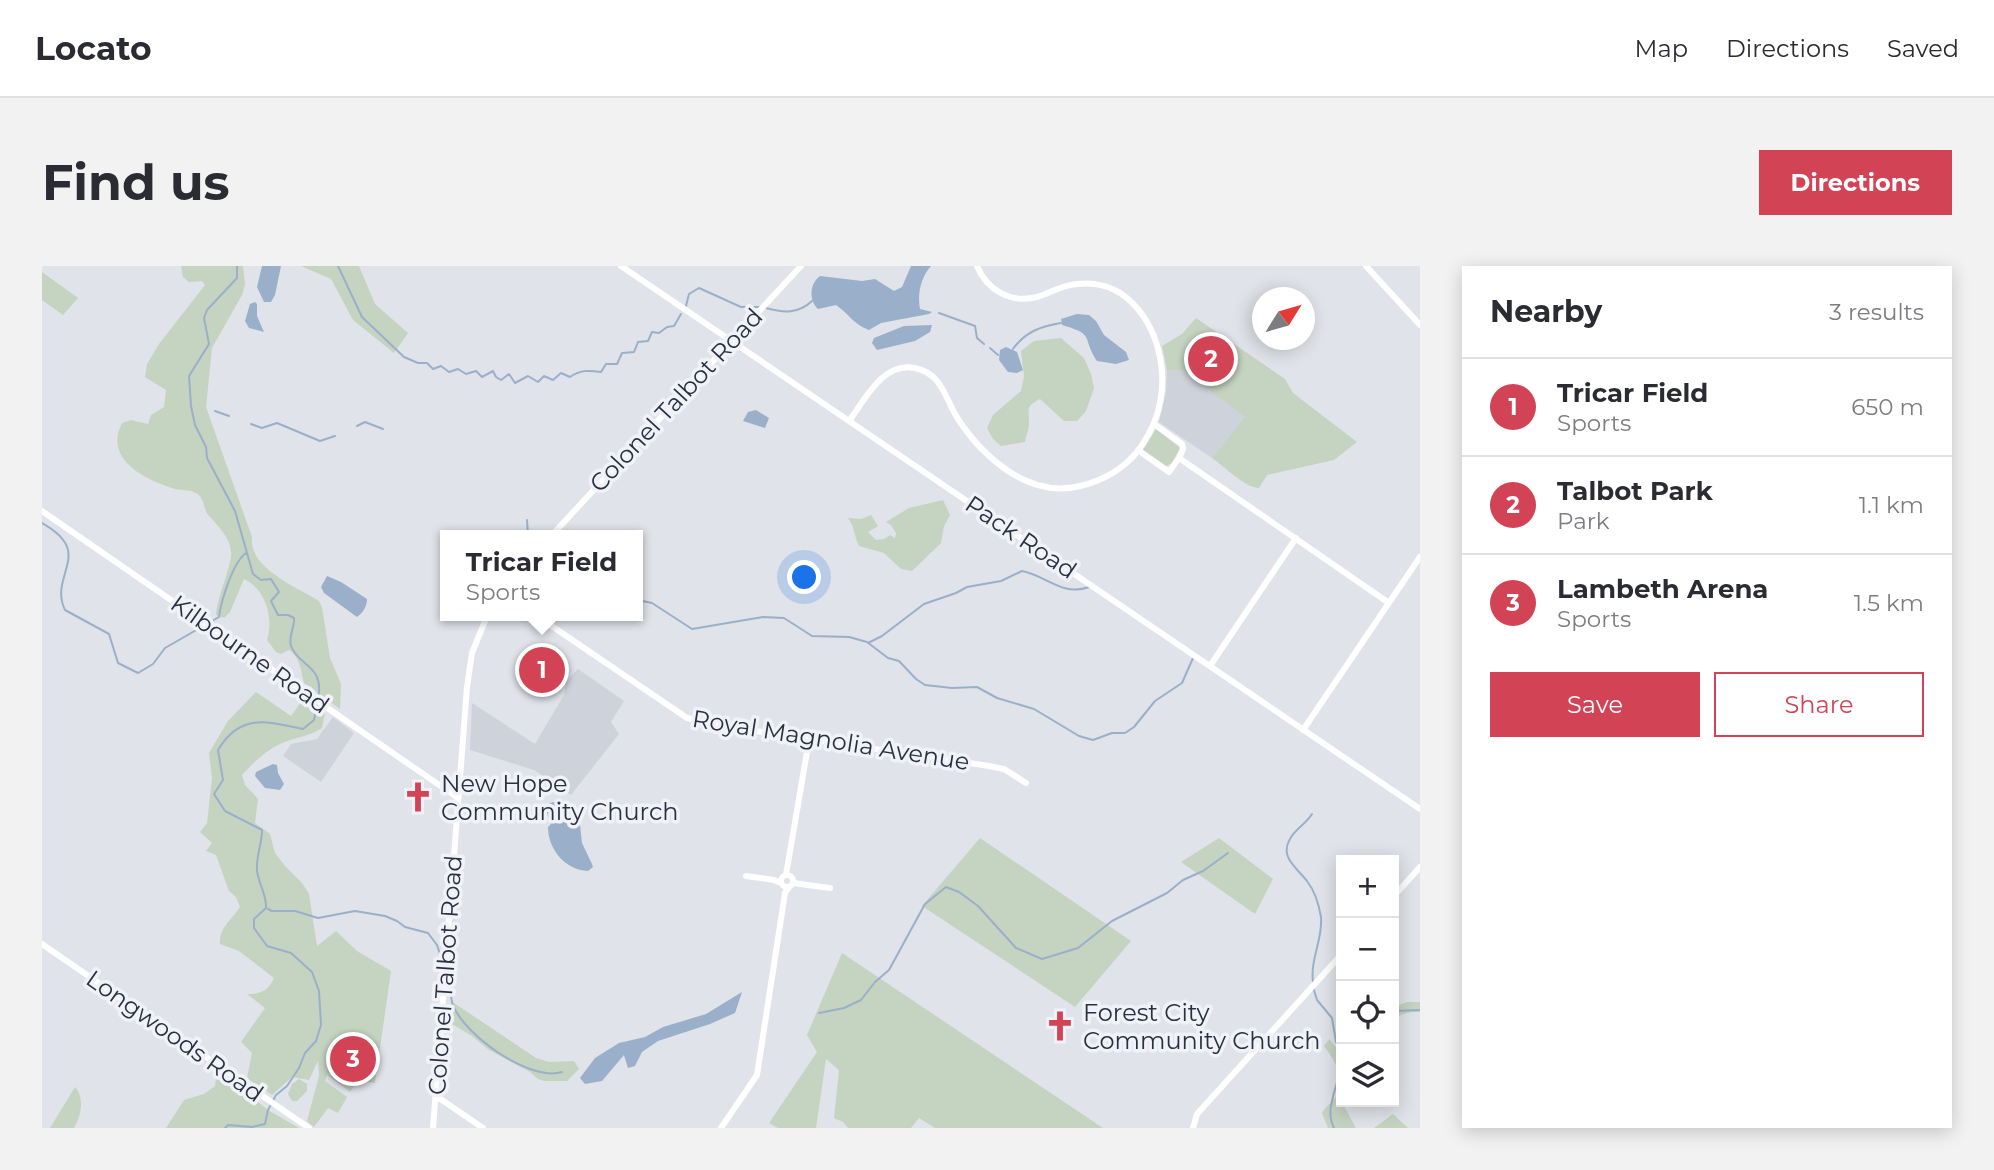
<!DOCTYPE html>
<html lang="en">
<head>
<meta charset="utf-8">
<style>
  :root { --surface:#fff; --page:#f2f2f3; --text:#2b2b33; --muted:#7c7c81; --line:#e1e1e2; --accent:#d14355 }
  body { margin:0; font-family:Montserrat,sans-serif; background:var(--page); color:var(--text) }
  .controls { position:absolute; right:21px; bottom:21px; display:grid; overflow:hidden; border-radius:0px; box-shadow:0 4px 18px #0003 }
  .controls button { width:63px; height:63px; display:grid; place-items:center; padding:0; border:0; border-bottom:2px solid var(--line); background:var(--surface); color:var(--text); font:35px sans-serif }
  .compass { position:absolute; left:1210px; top:21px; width:63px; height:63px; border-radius:50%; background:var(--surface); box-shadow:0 4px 18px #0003; rotate:53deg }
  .you { position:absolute; left:763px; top:312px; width:24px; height:24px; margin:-18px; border:5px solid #fff; border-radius:50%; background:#1a73e8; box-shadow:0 0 0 10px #1a73e833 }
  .badge { display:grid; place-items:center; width:46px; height:46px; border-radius:50%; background:var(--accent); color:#fff; font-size:23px; font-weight:700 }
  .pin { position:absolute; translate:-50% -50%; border:4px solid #fff; box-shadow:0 2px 7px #0006 }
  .popup { position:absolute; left:398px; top:264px; width:203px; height:91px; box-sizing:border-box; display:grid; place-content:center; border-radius:0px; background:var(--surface); filter:drop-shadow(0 2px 5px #0005); font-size:23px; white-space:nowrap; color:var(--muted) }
  .popup b { font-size:26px; color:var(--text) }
  .popup::after { content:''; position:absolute; left:50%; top:100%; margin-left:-14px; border:14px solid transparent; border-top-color:var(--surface) }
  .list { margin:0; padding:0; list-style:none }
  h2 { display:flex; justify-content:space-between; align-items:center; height:91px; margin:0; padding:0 28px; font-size:30px }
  h2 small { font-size:23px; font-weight:400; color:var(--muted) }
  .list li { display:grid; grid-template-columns:46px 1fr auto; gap:21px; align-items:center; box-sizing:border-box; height:98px; padding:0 28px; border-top:2px solid var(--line) }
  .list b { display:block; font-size:26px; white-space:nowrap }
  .list p { margin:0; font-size:23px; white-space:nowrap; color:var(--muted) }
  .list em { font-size:23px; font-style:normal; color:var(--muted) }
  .actions { display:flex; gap:14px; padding:21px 28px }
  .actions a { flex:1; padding:16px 0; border:2px solid var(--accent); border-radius:0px; text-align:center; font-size:24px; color:var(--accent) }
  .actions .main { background:var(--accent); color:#fff }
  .icon { flex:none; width:38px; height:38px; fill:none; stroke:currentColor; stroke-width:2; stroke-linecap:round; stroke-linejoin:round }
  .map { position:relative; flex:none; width:1378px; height:862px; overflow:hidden; border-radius:0px }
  header { display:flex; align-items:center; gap:42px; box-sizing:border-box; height:98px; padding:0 35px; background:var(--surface); border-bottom:2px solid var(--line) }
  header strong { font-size:33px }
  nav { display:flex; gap:38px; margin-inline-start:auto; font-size:24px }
  .intro { display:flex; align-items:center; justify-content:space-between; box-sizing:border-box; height:168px; padding:0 42px }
  h1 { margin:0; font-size:49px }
  .button { padding:18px 32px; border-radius:0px; background:var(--accent); color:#fff; font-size:24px; font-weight:700 }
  main { display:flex; gap:42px; padding:0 42px }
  aside { flex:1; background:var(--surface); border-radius:0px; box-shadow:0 4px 18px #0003 }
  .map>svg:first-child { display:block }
  .built { fill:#ced2db }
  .green { fill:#c5d3c1 }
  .water { fill:#9ab0ca }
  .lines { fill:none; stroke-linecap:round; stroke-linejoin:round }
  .stream { stroke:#9ab0ca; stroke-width:2 }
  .secondary { stroke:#fff; stroke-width:6 }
  .labels { text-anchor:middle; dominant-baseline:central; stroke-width:7; stroke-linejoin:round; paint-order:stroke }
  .street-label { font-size:24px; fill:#283141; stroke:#f0f2f7 }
  .poi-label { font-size:24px; fill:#283141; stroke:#f0f2f7; text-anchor:start }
</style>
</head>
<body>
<header>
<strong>Locato</strong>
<nav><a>Map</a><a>Directions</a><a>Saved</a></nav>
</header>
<div class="intro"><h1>Find us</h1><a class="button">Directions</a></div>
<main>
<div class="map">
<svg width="1378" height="862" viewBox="0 0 1378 862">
  <rect width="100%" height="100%" fill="#e0e3e9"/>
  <path class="built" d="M1125,104L1141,105L1204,151L1170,192L1117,156L1124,126Z
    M536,403L582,435L569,456L577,468L529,529L492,504L428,484L430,437L493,478L522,429L524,415Z
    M291,451L312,467L279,516L241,490L249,478L275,473Z"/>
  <path class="green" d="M139,0H201L203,18L200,29L170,82L164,141L210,271C206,302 255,321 277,335L280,341L288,392L299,418L298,443L262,417C259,405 258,391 247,384L239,388L234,386L225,374C232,353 224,323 202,313L188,346L182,352L174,349C175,332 191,296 189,286C188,271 176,260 167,250C161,243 163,232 154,227C147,223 139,225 133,223C104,214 61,194 80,157L89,154L106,158L109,149L122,141L124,124L103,111L105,98L117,78L163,19L160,15L147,16L141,11Z
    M259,0H317L333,38L366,67L352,87L311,54L289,13Z
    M0,6L36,32L21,49L0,34Z
    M1154,52L1243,113L1251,127L1315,176L1292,194L1225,209L1217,222C1202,221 1183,201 1170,192L1203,151L1141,105L1125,104L1120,80L1140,68Z
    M1019,72L1042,92L1049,108L1052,122L1044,145L1035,155H1022L998,133C983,141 987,142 987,157C987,163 984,170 983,176L959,180L951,173L945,162L951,149L979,125L982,110L979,85L992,75Z
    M1114,163L1138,182L1130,197L1124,200L1101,184Z
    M901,234L908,249L902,260L899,277L870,305L859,303L842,287L817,280C812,270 813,261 806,252L819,253L829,249L836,260L826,266L834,274L842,273L848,269L853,272L854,267L849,259L844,256L867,242Z
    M489,379L527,405L511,428L473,403Z
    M214,426L249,450L262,432L283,447L280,462C266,471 253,471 238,478C222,486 212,496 200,509L203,519L216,533L213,557L228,568L233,587L243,600L260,617L267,628L275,680L294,665L315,685L349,705L333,817L316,815L308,826L285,809L283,815L305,831L296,847L286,842L272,861L265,855L277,810L276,795L267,814L250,811L230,829L205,812L210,787L199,776L223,742L205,728C219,728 226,725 232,712L197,685L178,678C177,661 190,654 198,641L194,631L187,625L174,589L164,585L170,577L158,566L165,557L170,512L167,487L186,455Z
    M938,572L1089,675L1033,741L880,640Z
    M1177,572L1231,613L1213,648L1139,596Z
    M800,687L1061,862H893L877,852L869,862H806L801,856L792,852L797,804L784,793L774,862H736L727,857L775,786L765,769Z
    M409,735L494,792L507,796L532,795L537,803L525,815H502L496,813L488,806L447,784L430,770L410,758L408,750Z
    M1365,736H1378V746H1369L1352,751V741Z
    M1287,773L1299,787V836H1305L1302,840L1314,862H1286L1280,847C1284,839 1291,836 1295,829C1305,812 1292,794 1282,780Z
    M175,804L226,844L257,862H124L142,834L162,828L173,820Z
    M257,813L265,818V825L255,835H250L246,828L250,818Z
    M33,821C43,832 39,850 32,862H8Z
    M1351,848L1366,862H1332Z"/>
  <path class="water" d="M220,0H239L233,29L229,36H222L215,21Z
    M869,0H889C879,11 875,28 878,43L890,46L887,48L839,57L827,64C812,59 806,47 794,39L776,43C767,35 767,18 778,10L820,15L833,13L852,25L860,21Z
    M213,36L215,38V50L222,66L207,62L203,55L208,38Z
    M1035,48L1047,49L1054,55L1062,69L1084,86L1087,94L1074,98L1055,95C1039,70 1054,69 1020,59L1019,53Z
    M890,59L888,66L873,75L835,84L830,77L832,72L862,60Z
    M964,81L975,86L981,104L975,107L966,106L957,94L958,84Z
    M714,144L727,152L723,162L701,155L706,146Z
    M285,310L299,316L325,333C325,340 321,347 315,351L282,327L279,321Z
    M231,498L235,499L236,507L242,518L238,524L223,522L213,510L214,506Z
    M521,534L538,559L540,577L550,598L551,601L546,605C523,604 506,583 506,561L509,558L503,542L508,537Z
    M700,726L693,747L668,758L616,775L600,786L593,800L586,802L582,789L560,815L543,818L538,812L553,792L577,777L603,771L621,761L664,748Z"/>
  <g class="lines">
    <path class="stream" d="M195,0V12L165,44L162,52L167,78L147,110L149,140L153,159L164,181L165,192L193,245L211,308L219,314L229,313L237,326L229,335L236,349H246L252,352C253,362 246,369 249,380C257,401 283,399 276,433
      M296,0L320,51L362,91L376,97H385L391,103L399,100L407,106L416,103L424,108L434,105L440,111L451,105L454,111L459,114L467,108L473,117L486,110L496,116L502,110L511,114L519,107L528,111C538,104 546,104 559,106L564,98H575L580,87L592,86L596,76L606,75L610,66L617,67L625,61L632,60L639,48
      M644,40L647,28L657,22L699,41H718
      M724,42C742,47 756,48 770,35
      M897,47L933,60L935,72L942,78
      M948,82L956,89
      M971,83C983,66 999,60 1019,57
      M173,145L187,150
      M209,158L220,162L235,157L278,175L293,170
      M315,160L323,156L341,163
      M485,254L486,269
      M0,257C54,287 6,309 23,344L67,368L76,397L96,407L111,398L123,382L177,351C179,335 191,296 204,287
      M596,334L610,337L650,363L721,351L742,352L770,370L807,371L825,376L846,392L857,395L874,413L883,419L910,422L935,421L955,432L992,443L1037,470L1051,474L1070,467H1083L1092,461L1113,435L1140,417L1151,392
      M826,377L840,370L882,338L914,327L925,321L959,315L980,305C1003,309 1021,331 1047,321
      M1270,548C1264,558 1253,563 1248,573C1237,591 1255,602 1265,615C1272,624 1277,639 1279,651C1281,673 1268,693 1271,716
      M226,643L230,645H253L276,652L313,645L343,650L355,655L363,661L386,667L395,679L400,694
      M408,702C412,713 406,726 411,739C422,769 488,816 520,806
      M1271,721L1275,734L1290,752L1294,776
      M1352,745L1378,744
      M777,747L802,742L819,734L833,716L847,704L883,638L904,621L917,626L936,640L974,682L1000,693L1036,682L1070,655L1125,627L1141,614L1161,605L1186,587
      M183,862L186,859L210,861L223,858L226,844L234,829L245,820L257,802L263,787L274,775L279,759L277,725L270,706L249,687L225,680L212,662V653L224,642C225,629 216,617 215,604C214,590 220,578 220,564L183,545L172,528L181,514L176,484C198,447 224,455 261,463L272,454L275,438
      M1292,862C1282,843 1296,822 1298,802C1299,796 1298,790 1299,785"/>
    <path class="secondary" d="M579,0L1378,543
      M1324,0L1378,59
      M807,155C823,134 841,95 873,102C901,108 903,133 916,153C941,191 987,233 1038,220C1060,215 1081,203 1096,185C1113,162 1122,135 1120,106C1116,60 1087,12 1035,18C1020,19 1009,27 995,31C969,38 945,24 935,0
      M1112,158L1140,178L1141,183L1137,192L1347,337
      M1096,184L1127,206L1137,192
      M0,245L416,532
      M510,269L759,0
      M495,350L645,452L687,461L947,500L962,503L984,517
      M1168,400L1254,272
      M1261,464L1378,291
      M739 615a6 6 0 1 1 12 0a6 6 0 1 1-12 0Z
      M744,609L767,474
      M704,610L732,614L739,617
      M751,617L788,622
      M1352,630L1378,601
      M0,678L267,862
      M394,830L441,862
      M391,862L425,421L430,387L445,350
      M679,862L715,809L743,627L747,621
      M1151,862L1155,848L1299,689"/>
  </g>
  <defs>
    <g id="church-bare" transform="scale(2.415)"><path d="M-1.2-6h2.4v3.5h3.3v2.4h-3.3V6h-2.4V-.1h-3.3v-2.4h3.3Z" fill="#d14355" stroke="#f0f2f7" stroke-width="2.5" paint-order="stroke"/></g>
  </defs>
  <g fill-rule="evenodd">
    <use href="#church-bare" x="376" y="531"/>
    <use href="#church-bare" x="1018" y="760"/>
  </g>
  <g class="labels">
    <g class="street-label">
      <text transform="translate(634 134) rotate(-47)">Colonel Talbot Road</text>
      <text transform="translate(979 271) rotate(34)">Pack Road</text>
      <text transform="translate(208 388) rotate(35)">Kilbourne Road</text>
      <text transform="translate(789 474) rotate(9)">Royal Magnolia Avenue</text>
      <text transform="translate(403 709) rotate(-86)">Colonel Talbot Road</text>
      <text transform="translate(133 770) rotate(35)">Longwoods Road</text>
    </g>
    <g class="poi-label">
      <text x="399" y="517">New Hope<tspan x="399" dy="28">Community Church</tspan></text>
      <text x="1041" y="746">Forest City<tspan x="1041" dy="28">Community Church</tspan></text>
    </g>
  </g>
</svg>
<div class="controls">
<button>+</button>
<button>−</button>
<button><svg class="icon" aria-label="locate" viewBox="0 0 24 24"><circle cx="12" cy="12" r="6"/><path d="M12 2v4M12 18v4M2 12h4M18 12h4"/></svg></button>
<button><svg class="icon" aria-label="layers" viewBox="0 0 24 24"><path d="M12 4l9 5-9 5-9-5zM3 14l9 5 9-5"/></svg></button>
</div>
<svg class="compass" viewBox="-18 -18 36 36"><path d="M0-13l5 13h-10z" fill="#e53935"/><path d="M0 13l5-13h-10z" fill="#7c7c81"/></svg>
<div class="you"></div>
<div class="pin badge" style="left:500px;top:404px">1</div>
<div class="popup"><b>Tricar Field</b>Sports</div>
<div class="pin badge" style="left:1169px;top:93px">2</div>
<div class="pin badge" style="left:311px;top:793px">3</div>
</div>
<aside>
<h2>Nearby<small>3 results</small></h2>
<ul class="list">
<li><span class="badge">1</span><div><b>Tricar Field</b><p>Sports</p></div><em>650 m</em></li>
<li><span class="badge">2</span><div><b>Talbot Park</b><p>Park</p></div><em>1.1 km</em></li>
<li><span class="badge">3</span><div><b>Lambeth Arena</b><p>Sports</p></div><em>1.5 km</em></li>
</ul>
<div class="actions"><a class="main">Save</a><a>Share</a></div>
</aside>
</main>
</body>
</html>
